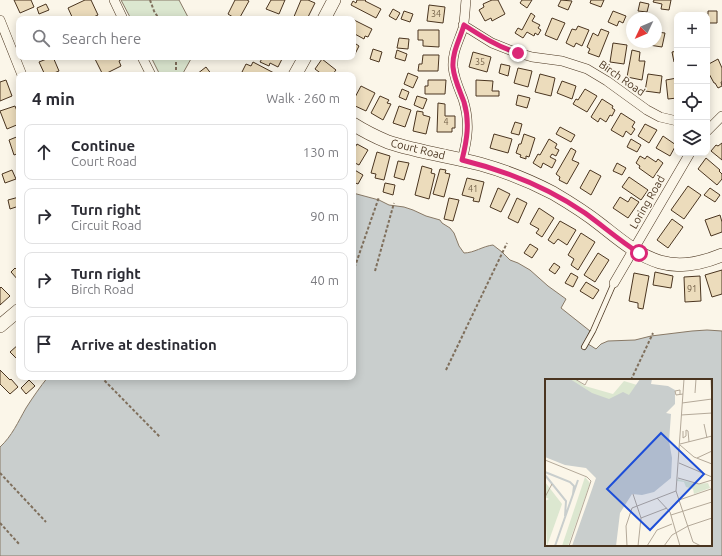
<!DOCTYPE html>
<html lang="en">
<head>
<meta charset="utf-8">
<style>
  :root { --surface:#fff; --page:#f7f7f7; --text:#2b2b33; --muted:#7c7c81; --line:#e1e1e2 }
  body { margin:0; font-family:Ubuntu,sans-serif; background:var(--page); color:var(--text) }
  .controls { position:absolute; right:12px; top:12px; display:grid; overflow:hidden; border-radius:8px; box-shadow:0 2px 10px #0003 }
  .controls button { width:36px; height:36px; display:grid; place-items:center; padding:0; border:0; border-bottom:1px solid var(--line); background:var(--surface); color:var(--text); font:20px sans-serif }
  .compass { position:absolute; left:626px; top:12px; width:36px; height:36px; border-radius:50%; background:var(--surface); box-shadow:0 2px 10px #0003; rotate:226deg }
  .stop { position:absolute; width:12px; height:12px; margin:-9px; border:3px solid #db2777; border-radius:50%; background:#fff }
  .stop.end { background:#db2777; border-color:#fff; box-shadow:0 1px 4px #0008 }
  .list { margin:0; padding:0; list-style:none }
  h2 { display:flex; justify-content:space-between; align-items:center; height:52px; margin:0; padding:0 16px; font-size:17px }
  h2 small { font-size:13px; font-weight:400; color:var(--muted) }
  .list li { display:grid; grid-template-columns:26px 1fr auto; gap:12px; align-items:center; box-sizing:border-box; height:56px; margin:0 8px 8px; padding:0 8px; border:1px solid var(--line); border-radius:8px }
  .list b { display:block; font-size:15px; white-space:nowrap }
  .list p { margin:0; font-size:13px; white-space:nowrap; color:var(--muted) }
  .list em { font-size:13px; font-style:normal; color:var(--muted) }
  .icon { flex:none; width:22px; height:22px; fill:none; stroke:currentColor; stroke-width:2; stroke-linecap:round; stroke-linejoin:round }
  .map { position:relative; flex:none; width:722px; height:556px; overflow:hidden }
  .search { position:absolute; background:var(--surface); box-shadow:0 2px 10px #0003; left:16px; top:16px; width:340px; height:44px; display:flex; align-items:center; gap:10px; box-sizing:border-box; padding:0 14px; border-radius:8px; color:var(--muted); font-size:15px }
  .panel { position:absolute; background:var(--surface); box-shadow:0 2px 10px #0003; left:16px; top:72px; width:340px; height:308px; border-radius:8px }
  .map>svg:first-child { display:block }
  .green { fill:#dce7d0; stroke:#887966 }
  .water { fill:#c9cecd; stroke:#887966; fill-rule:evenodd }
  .building { fill:#ecdcbc; stroke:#4a3520 }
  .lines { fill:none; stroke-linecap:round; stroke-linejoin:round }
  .lane-casing { stroke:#4a3520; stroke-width:6 }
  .street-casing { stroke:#4a3520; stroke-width:10 }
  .secondary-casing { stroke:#4a3520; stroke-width:14 }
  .path { stroke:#7f6f5c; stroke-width:2; stroke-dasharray:3 2; stroke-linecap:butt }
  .lane { stroke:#fbf6e9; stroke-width:4.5 }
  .street { stroke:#fbf6e9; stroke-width:9 }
  .secondary { stroke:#fbf6e9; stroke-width:13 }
  .route { stroke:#db2777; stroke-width:5 }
  .labels { text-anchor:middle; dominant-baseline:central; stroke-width:3; stroke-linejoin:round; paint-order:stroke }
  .number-label { font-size:9px; fill:#725f47 }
  .street-label { font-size:11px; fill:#4a3520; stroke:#fbf6e9 }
  .inset-river { fill:none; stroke:#c9cecd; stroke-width:2 }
  .inset-road { fill:none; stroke:#b4a999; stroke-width:1 }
  .view { fill:#1d4ed8; fill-opacity:0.15; stroke:#1d4ed8; stroke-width:2 }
  .inset-edge { fill:none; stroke:#4a3520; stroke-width:2 }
</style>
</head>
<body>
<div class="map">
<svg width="722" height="556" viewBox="0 0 722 556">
  <rect width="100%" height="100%" fill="#fbf6e9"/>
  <path class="green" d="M121,0H179L189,19H131Z
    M151,57H192L182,75H160Z"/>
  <path class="water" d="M353,193L379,200L389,205L404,207L413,210L426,216L440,220L442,223L450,228L454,233L459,246L464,253C474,253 483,246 493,245L502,252L510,260L518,263L530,270L548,286L566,299L561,308L590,331L585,342L596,349L601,344L608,341L635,340L651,336L692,331L707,330L722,331V556H0V447C12,436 18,422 26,408C33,397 40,387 48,377H353ZM546,380H711V545H546Z"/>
  <path class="building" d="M14,0H31L34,7L20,13Z
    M85,0H91L98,15L89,19H73L68,8Z
    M235,0H247L249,1L239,19H236L228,14Z
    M271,0H285L279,14L266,9Z
    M301,0H308L315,3L307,19H293Z
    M357,0H366L365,1L381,9L376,18L351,5L353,1L356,3Z
    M492,0H498L505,14L492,21L491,18L485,21L479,10L484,7L483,4Z
    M522,0H532L527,8L520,3Z
    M561,0L572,1L568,10L558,6Z
    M591,0H604L601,7L590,3Z
    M654,0H671L669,10L661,9L662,4L653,2Z
    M640,2L649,4L647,12L638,11Z
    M46,4L49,10L39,14L37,8Z
    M429,5L445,7L443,23L427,21Z
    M393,9L400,13L396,20L389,16Z
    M404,11L413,14L410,22L401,19Z
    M613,11L626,16L623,23L619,21L617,26L608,22Z
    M708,11H717V23H708Z
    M531,13L535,16L532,21L540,25L538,28L541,30L538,35L535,33L534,36L527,32L523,38L515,33L518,28L522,30Z
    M348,17L372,29L368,37L365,36L364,39L353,33V19H347Z
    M552,18L565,23L557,40L545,35Z
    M578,26L589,30L582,46L576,43L574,47L566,43L572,29L576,30Z
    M601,29L609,32L599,57L588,53L590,49L587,47L593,33L598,36Z
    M418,30H439V47L423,46V40H418Z
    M656,32L665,33L662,47L649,45V42H656Z
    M399,38L409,39L408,49L397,48Z
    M353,42L359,46L354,56L353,55Z
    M613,43L627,45L624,64L610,62Z
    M373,49L382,52L379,62L370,59Z
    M397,50L407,54L405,61L395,58Z
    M632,50L640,52L639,61H645L642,80L627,77Z
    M677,51V61L674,62L672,52Z
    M473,52L491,57L487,72L469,67Z
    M423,55H439L438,71H418L419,64H422Z
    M49,57H53L59,71L49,75H45L39,62L49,58Z
    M94,57H121L122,59L119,61L121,66L103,75Z
    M263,57H278L282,59L278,67L270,63L269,66L260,62Z
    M322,59L336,70L332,75H323L315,69Z
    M718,59L722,68V82H721L722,86L718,88L715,83H714L707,70V65Z
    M253,62L274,73V75H249L242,72L246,64L251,66Z
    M501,64L510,66L508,76L499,73Z
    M206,67L212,75H198L197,74Z
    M518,68L532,71L528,87L514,83Z
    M408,73L418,77L413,88L404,84Z
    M540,74L555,78L551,96L535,92Z
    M648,74L662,76L660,93L645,91Z
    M677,78V98L668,99L666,80Z
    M6,80L12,96L0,101V82Z
    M428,80H446L445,94H425V86H428Z
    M476,80L493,81L492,91H499V96H476Z
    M562,81L576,86L572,99L557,93Z
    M361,86L375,93L366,111L353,105V101Z
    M402,89L409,92L406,100L399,97Z
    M585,89L597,96L587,112L573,104L576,99L578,100Z
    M518,95L530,98L527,108L516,105Z
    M380,96L389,100L387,103L391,104L383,120L371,113Z
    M417,96L427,99L423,109L414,105Z
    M602,99L613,106L612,108L615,110L612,116L610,115L606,122L600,118L598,122L591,117Z
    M438,103L445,104V116H455V128H452V132H437Z
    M15,106L19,116V124L7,129L0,111Z
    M399,106L411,110L405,127L393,123Z
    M417,111L423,112V115L430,117L426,134L413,131Z
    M621,113L635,122L632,127L635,129L631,135L626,131L623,137L611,130Z
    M515,122L522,124L519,135L511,133Z
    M645,124L657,130L649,143L638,136Z
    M560,127L575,135L571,142L556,134Z
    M494,134L512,139L508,153L490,148Z
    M524,134L535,138L529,157L526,156V159L520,157L521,155L516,153L519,144H521Z
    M19,136V153L14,155L9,140Z
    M663,136L676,145L670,156L656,148Z
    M549,139L557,144L555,148L559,150L556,156L552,154L550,157L556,160L552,168L543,163L541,168L533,163L538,154L540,155Z
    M631,139L641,145L637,152L627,147Z
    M722,143V160L711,151L716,145L718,146Z
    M357,144L368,150L359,165L353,162V151Z
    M571,148L576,151L572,160L579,163L567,184L559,180L560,177L556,174Z
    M377,152L390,156L384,180L375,178L376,174L371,173Z
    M640,156L645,159L647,156L656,162L658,159L663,163L653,178L639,168L640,166L636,163Z
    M706,158L720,170L719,171L722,174V179L717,185L698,169Z
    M398,161L409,163L404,180L394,177Z
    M617,163L626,168L622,175L613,171Z
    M422,166L432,169L431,173L435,174L429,199L415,195Z
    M353,169L363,175L358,184L353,182Z
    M440,169L446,170L445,173L450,174L444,197L433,194Z
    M12,170L16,179L5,183L2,174Z
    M590,170L601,176L591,195L580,188Z
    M629,177L648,190L641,200L622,187Z
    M467,178L484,182L479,202L473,201L474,198L462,195Z
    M385,183L395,185L393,195L383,192Z
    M688,186L701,195L684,219L671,210Z
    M498,188L510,194L501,212L490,207Z
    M710,188L720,195L715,202L704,195Z
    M19,197V206L10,209L8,200Z
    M620,197L628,202L631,197L639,202L628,218L613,208Z
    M449,198L459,200L453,221L444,219Z
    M517,198L527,203L518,223L508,218Z
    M539,208L554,218L542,237L536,233L539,229L530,224Z
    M720,215L722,222V232L711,236L705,220Z
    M672,219L683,227L668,248L657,240Z
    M560,221L576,230L567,245L558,239L554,244L548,240Z
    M581,233L595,242L578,270L571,265L574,259L568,255Z
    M530,244L538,249L532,258L524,253Z
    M598,253L609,260L595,282L584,275Z
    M554,263L560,267L555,274L549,270Z
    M19,267V281L11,272L15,268L16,269Z
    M722,270V294L712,297L705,275Z
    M655,272L673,276L671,288L653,285Z
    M571,273L578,277L573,287L565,283Z
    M634,273L649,276L643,309L638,308V303L629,301Z
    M700,276L701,301L685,302L684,277Z
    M586,282L599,290L593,299L580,291Z
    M1,287L10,296L0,305V288Z
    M19,344V361L10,352Z
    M0,370L10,380L11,379L18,387L10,394L0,384Z
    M29,380L35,386L26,394L21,388Z"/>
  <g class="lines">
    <g class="lane-casing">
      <path id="lane" d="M584,347L593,331L614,283"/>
    </g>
    <g class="street-casing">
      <path id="street" d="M114,0L123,19
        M0,20L22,75
        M463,25L492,43L512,51L532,57L562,61L587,69L607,81L647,110L660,117L677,121
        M142,57L151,75
        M707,131L722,116
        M462,160C468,138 470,121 463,99C459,89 454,78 453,67C452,52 459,41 463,28C465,19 465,9 466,0
        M614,283L690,153"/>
    </g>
    <g class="secondary-casing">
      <path id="secondary" d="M324,19L334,0
        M295,75L305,57
        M353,124C364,131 376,137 388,142C418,152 449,156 480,164C505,171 530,181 553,193C570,203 586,213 601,225C619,239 637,255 660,262C681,268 703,263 722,255
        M0,326L19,310"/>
    </g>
    <path class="path" d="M150,0L154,11L159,19
      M176,57V75
      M375,271L394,203
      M353,272L379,197
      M446,370L507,243
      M101,377L160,437
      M631,380L653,333
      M0,473L46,522
      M0,523L20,545"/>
    <use href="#lane" class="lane"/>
    <use href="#street" class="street"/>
    <use href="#secondary" class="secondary"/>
  </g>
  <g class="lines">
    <path class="route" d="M518,53C498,47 481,36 464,25C460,39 452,52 453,67C454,79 460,91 464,102C470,122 467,140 462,160C507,171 547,187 585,213C603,226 620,241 639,253"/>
  </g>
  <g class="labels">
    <g class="number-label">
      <text x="436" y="14">34</text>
      <text x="480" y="62">35</text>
      <text x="446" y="122">4</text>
      <text x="473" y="189">41</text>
      <text x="692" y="289">91</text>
    </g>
    <g class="street-label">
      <text transform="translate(622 78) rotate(35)">Birch Road</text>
      <text transform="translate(418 149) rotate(14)">Court Road</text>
      <text transform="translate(647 202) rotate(-60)">Loring Road</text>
    </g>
  </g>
  <g transform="translate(545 379)">
    <rect width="167" height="167" fill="#fbf6e9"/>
    <path d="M18,0H30L40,7L68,15L79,2L92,6L91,14L63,24ZM40,98L45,104L23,167H17ZM132,100L152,105L163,104L165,109L149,115L148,110L141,108L139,103L132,102ZM0,103L17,125L2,167L0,122L4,120L0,118Z" fill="#dce7d0"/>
    <path d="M0,0H25L47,14L64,20L78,13L84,16L95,0H107L106,5L123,7L130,11V25L121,34L126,35L124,62L127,79L126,99L109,113L97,116L87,115L75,134L71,167H27L51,99L41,89L20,86L0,78Z" fill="#c9cecd"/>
    <path class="inset-river" d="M0,93L25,103L29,107L28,115M0,96L21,122L20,137M10,167L33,101"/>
    <path class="inset-road" d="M30,0L40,6L43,0M139,0L131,112L148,163L156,167M166,1L167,23M150,14L151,0M135,15V11L130,12L131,16L138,15M137,24L167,20M136,36L167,34M159,45L162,59M138,52V59L141,57V51L143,52L144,63M135,65L167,57M135,66L149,78L167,85M152,79L167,72M0,81L42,98L46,102L24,167M134,84L167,98M133,99L154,105L167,101M88,115L96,139L93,167M0,118L7,105M112,119L125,133L135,167M134,121L166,110M126,136L167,123M96,139L122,129M143,147L167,139M82,167L81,147L87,129L131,112M102,167L112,151L127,145M119,167L127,156L143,147"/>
    <path class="view" d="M116,54L159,95L105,151L62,110Z"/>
    <rect width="167" height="167" class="inset-edge"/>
  </g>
</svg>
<div class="controls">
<button>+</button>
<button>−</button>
<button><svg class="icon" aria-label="locate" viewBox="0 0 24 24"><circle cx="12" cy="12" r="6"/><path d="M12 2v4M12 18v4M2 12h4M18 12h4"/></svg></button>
<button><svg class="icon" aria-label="layers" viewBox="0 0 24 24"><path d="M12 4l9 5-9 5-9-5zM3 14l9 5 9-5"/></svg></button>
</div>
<svg class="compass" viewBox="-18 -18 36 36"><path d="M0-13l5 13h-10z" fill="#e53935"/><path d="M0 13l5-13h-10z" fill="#7c7c81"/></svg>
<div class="stop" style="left:639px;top:253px"></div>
<div class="stop end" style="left:518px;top:53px"></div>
<div class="search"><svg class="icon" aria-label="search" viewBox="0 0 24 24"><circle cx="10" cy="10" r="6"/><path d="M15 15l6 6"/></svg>Search here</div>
<section class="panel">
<h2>4 min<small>Walk · 260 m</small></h2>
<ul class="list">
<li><svg class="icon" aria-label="ahead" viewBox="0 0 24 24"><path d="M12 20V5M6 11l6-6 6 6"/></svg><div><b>Continue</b><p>Court Road</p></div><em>130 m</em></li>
<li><svg class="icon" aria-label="right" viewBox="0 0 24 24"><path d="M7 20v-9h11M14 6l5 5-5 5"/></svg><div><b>Turn right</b><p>Circuit Road</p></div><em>90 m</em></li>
<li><svg class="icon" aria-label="right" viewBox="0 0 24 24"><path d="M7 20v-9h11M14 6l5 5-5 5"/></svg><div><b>Turn right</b><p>Birch Road</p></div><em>40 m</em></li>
<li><svg class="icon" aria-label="arrive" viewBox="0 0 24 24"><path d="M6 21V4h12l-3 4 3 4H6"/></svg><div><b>Arrive at destination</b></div></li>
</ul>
</section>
</div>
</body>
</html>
